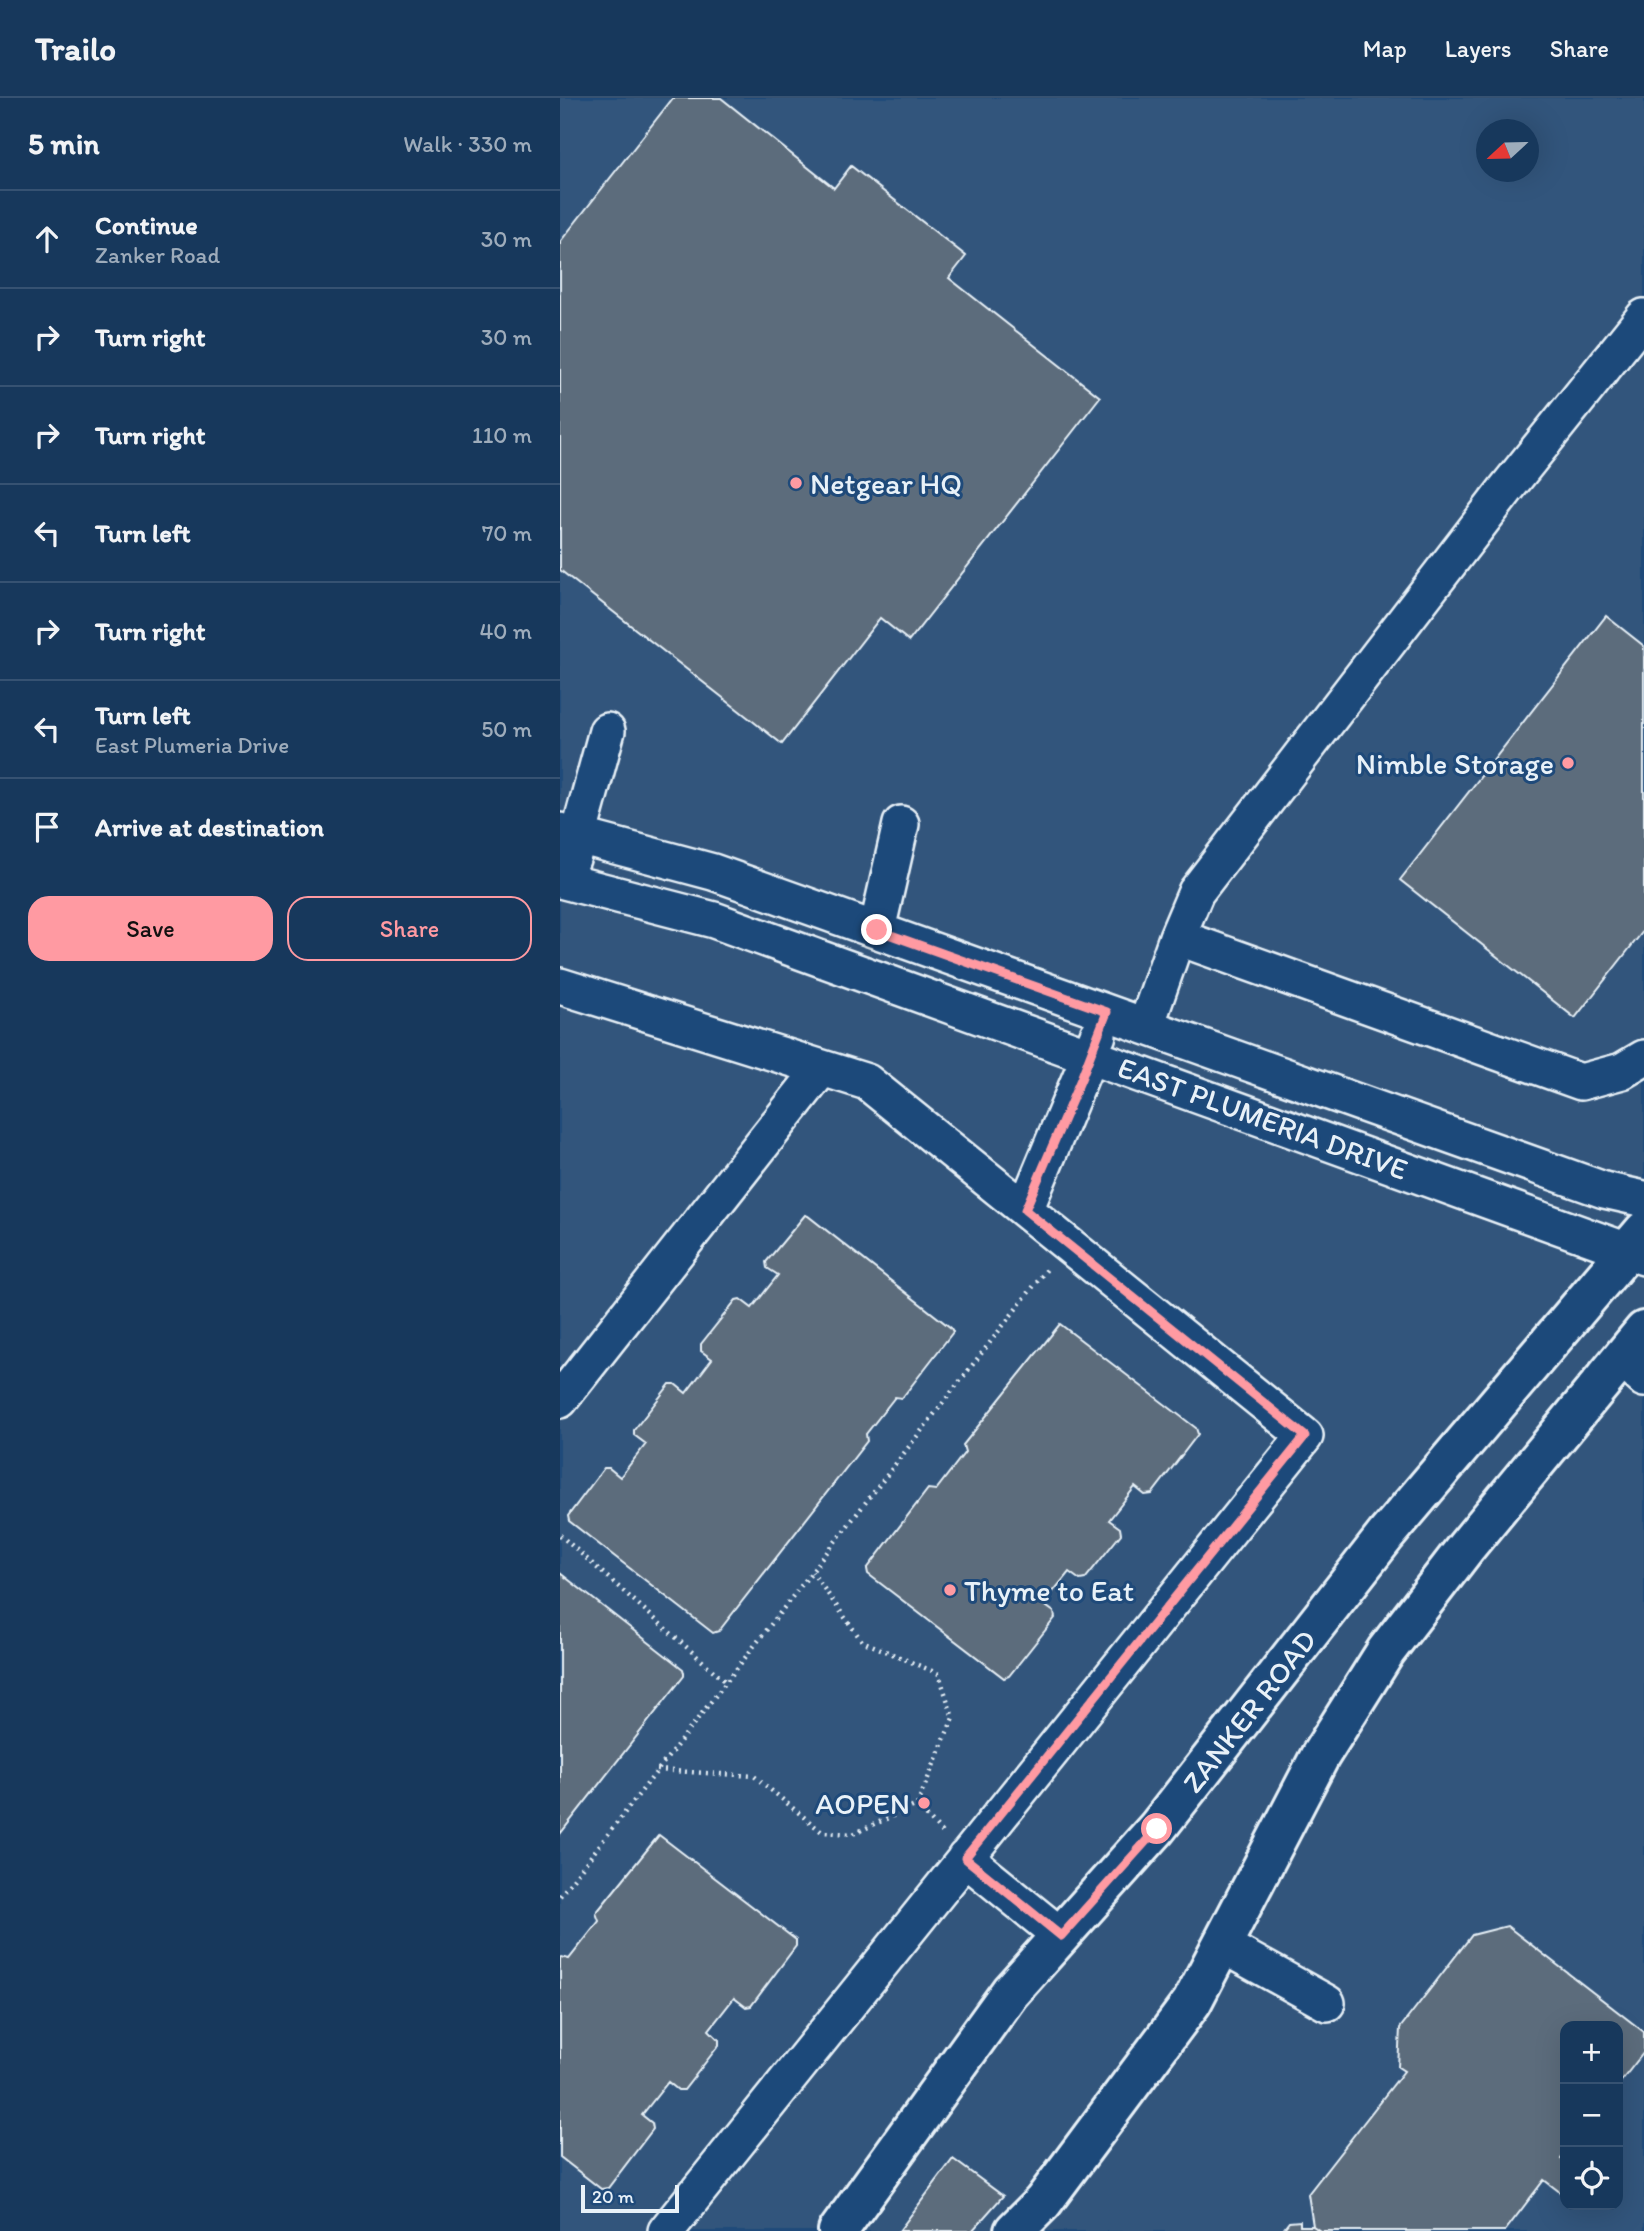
<!DOCTYPE html>
<html lang="en">
<head>
<meta charset="utf-8">
<style>
  :root { --surface:#17385c; --page:#203f62; --text:#f1f3f6; --muted:#9eacbb; --line:#365272; --accent:#ff9aa2 }
  body { margin:0; font-family:Itim,sans-serif; background:var(--page); color:var(--text) }
  .controls { position:absolute; right:21px; bottom:21px; display:grid; overflow:hidden; border-radius:14px; box-shadow:0 7px 28px #0002 }
  .controls button { width:63px; height:63px; display:grid; place-items:center; padding:0; border:0; border-bottom:2px solid var(--line); background:var(--surface); color:var(--text); font:35px sans-serif }
  .compass { position:absolute; left:916px; top:21px; width:63px; height:63px; border-radius:50%; background:var(--surface); box-shadow:0 7px 28px #0002; rotate:248deg }
  .scale { position:absolute; left:21px; bottom:18px; width:98px; box-sizing:border-box; padding-left:7px; border:4px solid #e8f1f8; border-top:0; font-size:19px; line-height:24px; white-space:nowrap; color:#e8f1f8; -webkit-text-stroke:5px #1f4a7a; paint-order:stroke }
  .stop { position:absolute; width:21px; height:21px; margin:-16px; border:5px solid #ff9aa2; border-radius:50%; background:#fff }
  .stop.end { background:#ff9aa2; border-color:#fff; box-shadow:0 2px 7px #0008 }
  .list { margin:0; padding:0; list-style:none }
  h2 { display:flex; justify-content:space-between; align-items:center; height:91px; margin:0; padding:0 28px; font-size:30px }
  h2 small { font-size:23px; font-weight:400; color:var(--muted) }
  .list li { display:grid; grid-template-columns:46px 1fr auto; gap:21px; align-items:center; box-sizing:border-box; height:98px; padding:0 28px; border-top:2px solid var(--line) }
  .list b { display:block; font-size:26px; white-space:nowrap }
  .list p { margin:0; font-size:23px; white-space:nowrap; color:var(--muted) }
  .list em { font-size:23px; font-style:normal; color:var(--muted) }
  .actions { display:flex; gap:14px; padding:21px 28px }
  .actions a { flex:1; padding:16px 0; border:2px solid var(--accent); border-radius:21px; text-align:center; font-size:24px; color:var(--accent) }
  .actions .main { background:var(--accent); color:#111 }
  .icon { flex:none; width:38px; height:38px; fill:none; stroke:currentColor; stroke-width:2; stroke-linecap:round; stroke-linejoin:round }
  .map { position:relative; flex:none; width:1084px; height:2133px; overflow:hidden }
  header { display:flex; align-items:center; gap:42px; box-sizing:border-box; height:98px; padding:0 35px; background:var(--surface); border-bottom:2px solid var(--line) }
  header strong { font-size:33px }
  nav { display:flex; gap:38px; margin-inline-start:auto; font-size:24px }
  main { display:flex }
  aside { flex:1; background:var(--surface) }
  .map>svg:first-child { display:block }
  .built { fill:#31547b; fill-rule:evenodd }
  .building { fill:#5c6c7c; stroke:#e8f1f8; stroke-width:2 }
  .lines { fill:none; stroke-linecap:round; stroke-linejoin:round }
  .minor-casing { stroke:#e8f1f8; stroke-width:40 }
  .major-casing { stroke:#e8f1f8; stroke-width:44 }
  .path { stroke:#e8f1f8; stroke-width:4.5; stroke-dasharray:2 5; stroke-linecap:butt }
  .minor { stroke:#1f4a7a; stroke-width:35 }
  .major { stroke:#1f4a7a; stroke-width:38 }
  .route { stroke:#ff9aa2; stroke-width:9 }
  .poi-dot { fill:#ff9aa2; stroke:#1f4a7a; stroke-width:2.5 }
  .labels { text-anchor:middle; dominant-baseline:central; stroke-width:6; stroke-linejoin:round; paint-order:stroke }
  .poi-label { font-size:30px; fill:#e8f1f8; stroke:#1f4a7a; text-anchor:start }
  .street-label { font-size:30px; fill:#e8f1f8; stroke:#1f4a7a }
</style>
</head>
<body>
<header>
<strong>Trailo</strong>
<nav><a>Map</a><a>Layers</a><a>Share</a></nav>
</header>
<main>
<aside>
<h2>5 min<small>Walk · 330 m</small></h2>
<ul class="list">
<li><svg class="icon" aria-label="ahead" viewBox="0 0 24 24"><path d="M12 20V5M6 11l6-6 6 6"/></svg><div><b>Continue</b><p>Zanker Road</p></div><em>30 m</em></li>
<li><svg class="icon" aria-label="right" viewBox="0 0 24 24"><path d="M7 20v-9h11M14 6l5 5-5 5"/></svg><div><b>Turn right</b></div><em>30 m</em></li>
<li><svg class="icon" aria-label="right" viewBox="0 0 24 24"><path d="M7 20v-9h11M14 6l5 5-5 5"/></svg><div><b>Turn right</b></div><em>110 m</em></li>
<li><svg class="icon" aria-label="left" viewBox="0 0 24 24"><path d="M17 20v-9H6M10 6l-5 5 5 5"/></svg><div><b>Turn left</b></div><em>70 m</em></li>
<li><svg class="icon" aria-label="right" viewBox="0 0 24 24"><path d="M7 20v-9h11M14 6l5 5-5 5"/></svg><div><b>Turn right</b></div><em>40 m</em></li>
<li><svg class="icon" aria-label="left" viewBox="0 0 24 24"><path d="M17 20v-9H6M10 6l-5 5 5 5"/></svg><div><b>Turn left</b><p>East Plumeria Drive</p></div><em>50 m</em></li>
<li><svg class="icon" aria-label="arrive" viewBox="0 0 24 24"><path d="M6 21V4h12l-3 4 3 4H6"/></svg><div><b>Arrive at destination</b></div></li>
</ul>
<div class="actions"><a class="main">Save</a><a>Share</a></div>
</aside>
<div class="map">
<svg width="1084" height="2133" viewBox="0 0 1084 2133">
  <rect width="100%" height="100%" fill="#1f4a7a"/>
  <filter id="ink" filterUnits="userSpaceOnUse"><feTurbulence type="fractalNoise" baseFrequency=".0143" numOctaves="2"/><feDisplacementMap in="SourceGraphic" scale="14" xChannelSelector="R" yChannelSelector="G"/><feConvolveMatrix kernelMatrix="1 2 1 2 8 2 1 2 1" color-interpolation-filters="sRGB"/></filter>
  <g filter="url(#ink)">
    <path class="built" d="M0,0H1084V2133H0ZM926,32H968V74H926ZM1005,1928H1058V2107H1005Z"/>
    <path class="building" d="M113,0H161L274,90L291,68L406,158L389,180L540,299L349,543L320,520L222,646L0,472V144Z
      M1046,518L1084,548V832L1015,920L840,782Z
      M245,1117L248,1118L391,1230L393,1234L342,1300L335,1299L306,1336L307,1343L159,1533L153,1535L9,1423L8,1418L44,1370H49L60,1379L86,1346L74,1337V1332L110,1286H115L126,1295L152,1261L141,1253V1246L176,1202L180,1201L192,1210L218,1177L207,1170L206,1164Z
      M500,1226L636,1330L638,1336L592,1396L585,1397L575,1389L549,1422L560,1430L561,1436L525,1481L520,1482L509,1474L483,1506L494,1514L495,1520L449,1578L444,1580L308,1476L307,1471L368,1391L376,1392L405,1354L403,1347Z
      M0,1475L123,1571L124,1575V1578L0,1736Z
      M99,1737L236,1842V1848L191,1908L186,1909L174,1900L149,1932L159,1942V1947L124,1992H118L108,1984L82,2017L92,2025L93,2031L48,2090L41,2091L0,2059V1861L2,1859L9,1861L39,1823L36,1815Z
      M947,1828L1084,1934V1954L1058,1987V1928H1005V2055L1001,2061L1005,2064V2098L984,2082L945,2133H760L753,2128L748,2096L844,1973L838,1969L840,1930L912,1837Z
      M393,2061L443,2098L412,2133H339Z
      M740,2123V2128H753L760,2133H722L729,2124Z"/>
    <g class="lines">
      <g class="minor-casing">
        <path id="minor" d="M0,733L153,774L1044,1092L1084,1101
          M12,761L47,633
          M0,782L154,822L1084,1159
          M317,832L341,726
          M617,839L1021,984L1062,973L1084,960
          M0,888L307,984L745,1338L106,2133
          M586,928L617,839L636,794L947,390L1084,219
          M465,1112L538,937
          M1062,1261L1084,1281
          M0,1302L262,970
          M405,1760L501,1838
          M662,1847L767,1905"/>
      </g>
      <g class="major-casing">
        <path id="major" d="M278,2133L450,1894L597,1730L826,1437L1084,1133
          M454,2133L483,2104L632,1904L760,1658L826,1553L906,1449L1084,1233"/>
      </g>
      <path class="path" d="M0,1437L166,1584
        M97,1672L194,1678L262,1734L293,1736L357,1707L393,1620L379,1576L302,1543L252,1474
        M357,1707L384,1737
        M0,1798L487,1171"/>
      <use href="#minor" class="minor"/>
      <use href="#major" class="major"/>
    </g>
  </g>
  <g class="lines" filter="url(#ink)">
    <path class="route" d="M317,832L547,914L521,981L465,1112L745,1338L405,1760L501,1838L597,1731"/>
  </g>
  <g class="poi-dot">
    <circle cx="236" cy="385" r="7"/>
    <circle cx="1008" cy="665" r="7"/>
    <circle cx="390" cy="1492" r="7"/>
    <circle cx="364" cy="1705" r="7"/>
  </g>
  <g class="labels">
    <g class="poi-label">
      <text x="250" y="385">Netgear HQ</text>
      <text x="994" y="665" text-anchor="end">Nimble Storage</text>
      <text x="404" y="1492">Thyme to Eat</text>
      <text x="350" y="1705" text-anchor="end">AOPEN</text>
    </g>
    <g class="street-label">
      <text transform="translate(703 1020) rotate(20)">EAST PLUMERIA DRIVE</text>
      <text transform="translate(689 1613) rotate(-52)">ZANKER ROAD</text>
    </g>
  </g>
</svg>
<div class="controls">
<button>+</button>
<button>−</button>
<button><svg class="icon" aria-label="locate" viewBox="0 0 24 24"><circle cx="12" cy="12" r="6"/><path d="M12 2v4M12 18v4M2 12h4M18 12h4"/></svg></button>
</div>
<svg class="compass" viewBox="-18 -18 36 36"><path d="M0-13l5 13h-10z" fill="#e53935"/><path d="M0 13l5-13h-10z" fill="#9eacbb"/></svg>
<div class="scale">20 m</div>
<div class="stop" style="left:597px;top:1731px"></div>
<div class="stop end" style="left:317px;top:832px"></div>
</div>
</main>
</body>
</html>
